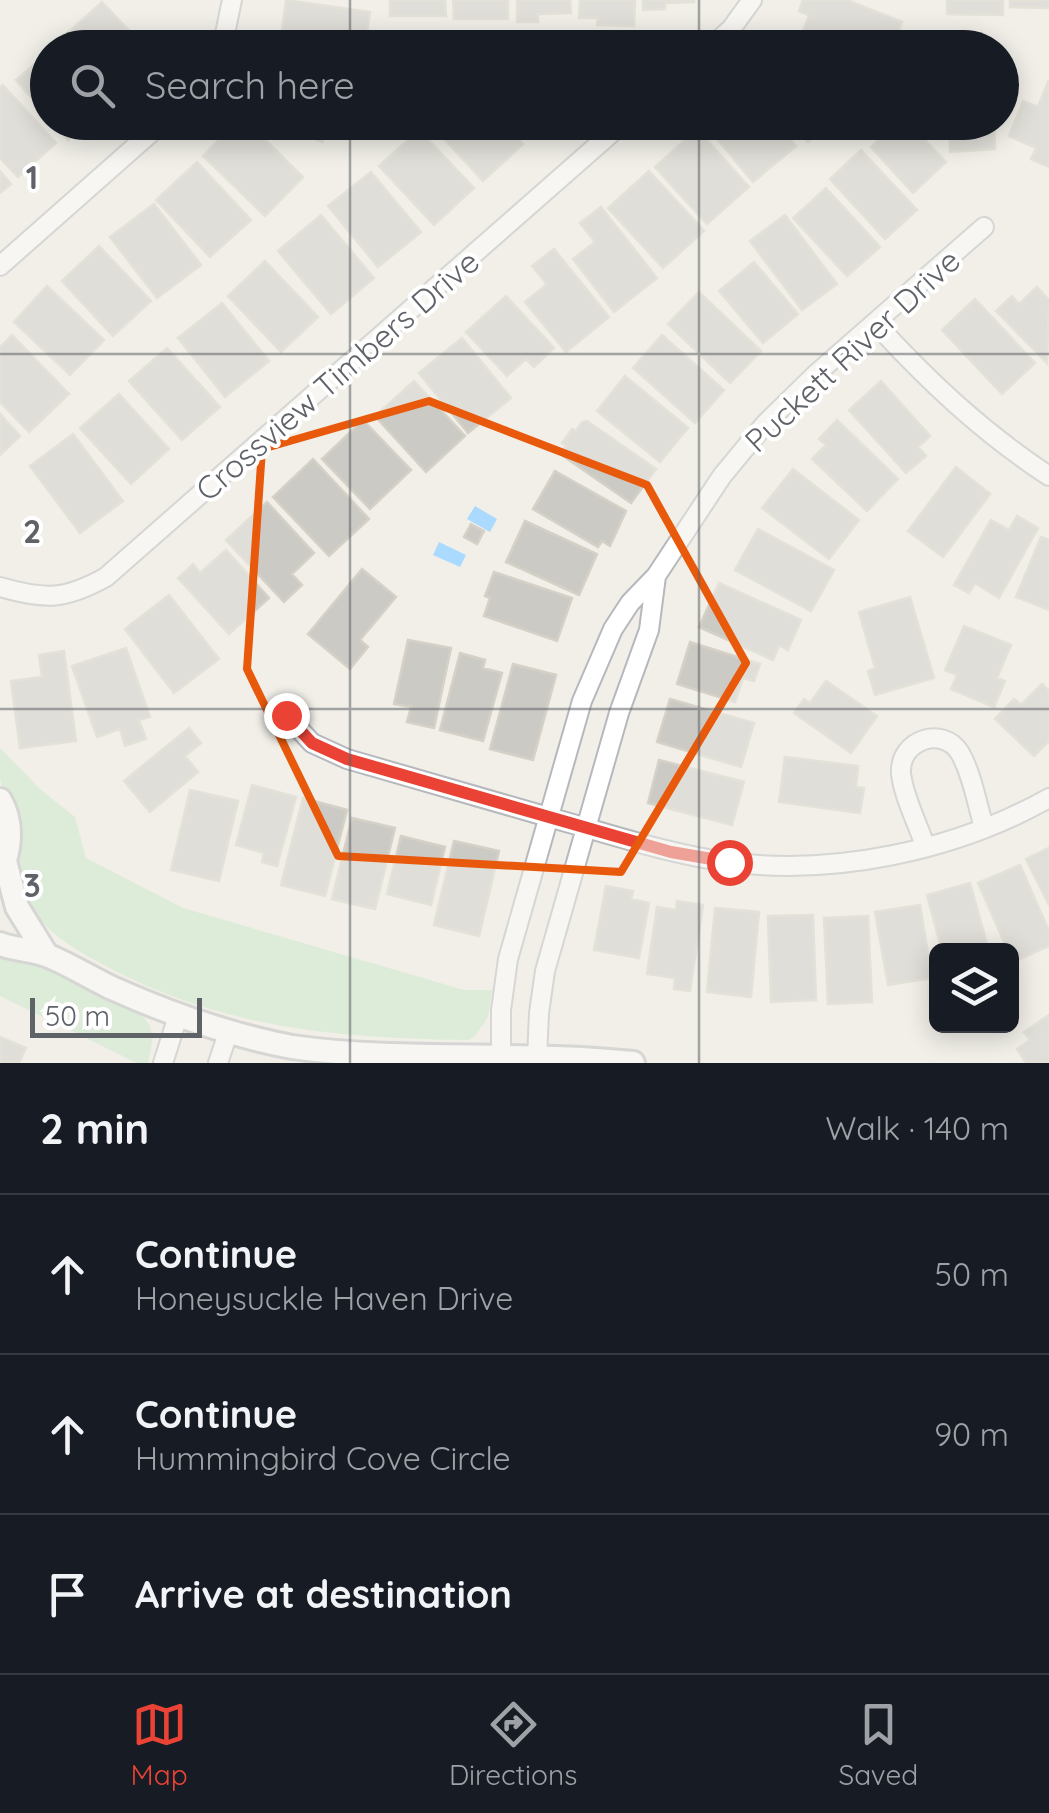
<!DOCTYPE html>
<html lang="en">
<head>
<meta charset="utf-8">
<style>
  :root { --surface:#171b24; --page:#242831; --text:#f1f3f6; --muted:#9ea1a6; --line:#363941; --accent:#ea4335 }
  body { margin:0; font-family:Quicksand,sans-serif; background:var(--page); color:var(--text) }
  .controls { position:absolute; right:30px; bottom:30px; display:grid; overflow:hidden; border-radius:15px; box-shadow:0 5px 25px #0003 }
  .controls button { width:90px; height:90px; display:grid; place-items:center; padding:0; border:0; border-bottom:2px solid var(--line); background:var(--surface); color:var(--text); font:50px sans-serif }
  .scale { position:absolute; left:30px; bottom:25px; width:172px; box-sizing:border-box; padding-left:10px; border:5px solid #5f6368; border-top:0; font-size:28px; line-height:35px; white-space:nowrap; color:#5f6368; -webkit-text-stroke:8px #fff; paint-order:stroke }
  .stop { position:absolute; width:30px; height:30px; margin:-22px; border:8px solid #ea4335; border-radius:50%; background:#fff }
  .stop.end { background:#ea4335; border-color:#fff; box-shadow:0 2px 10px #0008 }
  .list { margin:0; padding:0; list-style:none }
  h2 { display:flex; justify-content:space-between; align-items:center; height:130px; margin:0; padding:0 40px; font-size:42px }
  h2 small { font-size:32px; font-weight:400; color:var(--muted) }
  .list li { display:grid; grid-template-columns:65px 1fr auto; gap:30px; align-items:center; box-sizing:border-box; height:160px; padding:0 40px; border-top:2px solid var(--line) }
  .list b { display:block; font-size:38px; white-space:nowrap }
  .list p { margin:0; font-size:32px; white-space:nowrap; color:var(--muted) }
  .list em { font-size:32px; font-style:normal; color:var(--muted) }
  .icon { flex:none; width:55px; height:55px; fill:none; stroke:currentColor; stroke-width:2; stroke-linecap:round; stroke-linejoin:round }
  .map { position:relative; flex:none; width:1049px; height:1063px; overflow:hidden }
  .search { position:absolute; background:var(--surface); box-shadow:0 5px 25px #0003; left:30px; right:30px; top:30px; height:110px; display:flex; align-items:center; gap:25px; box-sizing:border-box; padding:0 35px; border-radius:55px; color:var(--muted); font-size:38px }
  .sheet { height:610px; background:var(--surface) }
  nav { display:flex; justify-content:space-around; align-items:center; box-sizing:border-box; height:140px; border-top:2px solid var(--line); background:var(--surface); font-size:28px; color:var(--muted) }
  nav a { display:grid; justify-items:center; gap:5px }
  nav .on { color:var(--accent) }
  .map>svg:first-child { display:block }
  .green { fill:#c5e8c5 }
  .water { fill:#aadaff }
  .building { fill:#cccac5; stroke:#d6d1c6; stroke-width:2.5 }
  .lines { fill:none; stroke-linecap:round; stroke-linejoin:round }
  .minor-casing { stroke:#b5b8bc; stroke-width:22 }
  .tertiary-casing { stroke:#b5b8bc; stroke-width:28 }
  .minor { stroke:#fff; stroke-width:18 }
  .tertiary { stroke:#fff; stroke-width:22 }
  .route { stroke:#ea4335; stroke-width:12 }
  .marked { fill:none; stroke:#e8590c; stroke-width:8; stroke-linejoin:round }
  .grid { fill:none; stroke:#5f6368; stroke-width:2.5; stroke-opacity:0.55 }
  .labels { text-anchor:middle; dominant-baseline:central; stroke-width:8; stroke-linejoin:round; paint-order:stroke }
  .street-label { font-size:32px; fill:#5f6368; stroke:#fff }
  .grid-label { font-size:32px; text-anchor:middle; font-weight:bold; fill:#5f6368; stroke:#fff; stroke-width:8; stroke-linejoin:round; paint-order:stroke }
</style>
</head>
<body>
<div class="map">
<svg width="1049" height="1063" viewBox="0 0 1049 1063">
  <rect width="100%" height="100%" fill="#f1efe8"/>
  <path class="green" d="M0,748L41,790L75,817L86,858L183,908L464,990H492L488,1017L475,1036L468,1040C339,1038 228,1029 111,969C82,953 52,938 33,910C15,883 22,858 17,829C13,811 3,795 0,779C0,769 0,758 0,748Z
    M0,952L47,968L142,1016C157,1030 152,1044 148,1063H137L0,996Z"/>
  <path class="water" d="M475,506L497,519L490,532L467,519Z
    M439,542L466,555L460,567L433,555Z"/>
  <path class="building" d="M286,0L370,12L366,40L356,38L355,48H280Z
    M390,0H445L446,16H390Z
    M453,0H508V19H454Z
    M517,0H570L571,13L538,14V22H517Z
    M580,0H635L634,26L597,25L598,18H579Z
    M643,0H694V2L665,3V9L643,10Z
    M803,0H847L902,22L892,48H821L800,39L809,15L799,11Z
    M947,0H1003V15L947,14Z
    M1010,0H1049V8L1010,7Z
    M102,2L138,40L144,34L158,48H71L62,38Z
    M48,53V117L16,80Z
    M1048,82L1049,83V167L1031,159L1036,148L1009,136L1023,101L1038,107Z
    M3,85L56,143L18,177L0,158V87Z
    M53,122H89L68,140Z
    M236,122H247L303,177L265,216L203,156Z
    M279,122H332L322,142Z
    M444,122H503L523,144L483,181L436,130Z
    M515,122H546L526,138Z
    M776,122L796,146L753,182L704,123Z
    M789,122H823L826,125L808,142Z
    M897,122H908L946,162L913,193L871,147Z
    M949,122H994L995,149L950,152Z
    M697,129L749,187L707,224L655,167Z
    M419,130L474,188L434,225L379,166Z
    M861,150L917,210L885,239L830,179Z
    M197,162L251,220L210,257L156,200Z
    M0,171L11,184L0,193Z
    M649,171L704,231L663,268L608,208Z
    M371,172L421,232L378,267L328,206Z
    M826,188L880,247L847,276L793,218Z
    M154,204L201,265L157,298L110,237Z
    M601,207L657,278L614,312L573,259L595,242L580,223Z
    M321,215L374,278L331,314L278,251Z
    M785,215L837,284L802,310L750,241Z
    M99,246L151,301L113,336L62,281Z
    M554,249L609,317L566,352L525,302L547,284L532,266Z
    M265,261L318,317L281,352L228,296Z
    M754,262L798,314L763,343L719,291Z
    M47,286L104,340L70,375L14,322Z
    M1037,287L1049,300L1047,363L996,311L1012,296L1019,304Z
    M699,292L761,351L730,383L668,324Z
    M506,296L554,348L534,367L526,359L507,376L466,332Z
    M975,299L1035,363L1002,394L942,330Z
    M222,303L269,361L225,397L178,338Z
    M12,335L69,394L29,432L0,402V347Z
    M662,335L724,390L695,423L633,368Z
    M462,338L511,398L468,433L419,373Z
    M167,348L220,407L182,440L129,381Z
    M625,376L688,428L660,462L597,411Z
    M414,381L465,436L426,472L375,416Z
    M881,381L930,436L918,447L926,456L906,473L849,410Z
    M119,394L169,449L131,484L80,428Z
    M0,414L20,436L0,455Z
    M363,420L411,470L370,509L322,459Z
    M837,420L898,479L867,511L812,459L826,445L819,439Z
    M587,421L656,469L631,503L563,456L561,452L566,446L562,443L572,429L576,431L582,422Z
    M73,434L123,501L80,533L30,466Z
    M313,459L369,519L329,556L273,497Z
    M956,467L990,494L943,557L908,531Z
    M793,469L859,520L829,559L762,508Z
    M555,471L626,511L610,546L602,541L598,547L533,509Z
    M267,502L314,553L292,574L302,585L284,602L226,540Z
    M1017,516L1038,528L999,598L975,583L969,593L954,585L991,520L1009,530Z
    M525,521L597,554L579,595L506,562Z
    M471,524L484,531L477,544L464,537Z
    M758,529L834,570L811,611L735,570Z
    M1041,537L1049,540V610L1016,597Z
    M226,550L269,598L229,634L178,578L193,564L200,573Z
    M362,569L396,597L360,640L368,647L350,669L308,634Z
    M494,572L572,598L557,641L484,616L490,598L485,596Z
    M719,583L801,620L788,650L779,645L773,660L699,627Z
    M169,595L219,659L174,693L125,629Z
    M910,597L934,678L875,695L868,671L875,668L859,612Z
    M964,626L1011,645L997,678L1005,681L994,707L951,689L957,675L945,670Z
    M408,640L451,648L434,728L407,722L411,707L394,704Z
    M690,642L760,664L754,681L743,678L735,702L677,684Z
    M126,648L150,717L139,720L146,739L125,746L120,729L97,737L72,666Z
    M64,651L76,741L20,748L11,681L42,677L39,655Z
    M460,653L485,660L483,668L502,673L483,741L440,730Z
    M513,664L556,675L533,760L490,749Z
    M826,681L877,716L851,753L794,713L804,699L810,703Z
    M1042,684L1049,691V741L1034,756L995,719L1014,699L1021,705Z
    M670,699L754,723L741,767L657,742Z
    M189,728L201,743L185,756L198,772L150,812L124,781Z
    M785,757L858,766L856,787L864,788L860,813L779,802Z
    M659,760L744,782L732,825L648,803Z
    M252,785L296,797L277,866L262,862L264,853L236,845Z
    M190,790L238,801L219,881L171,870Z
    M303,798L347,810L325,896L281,885Z
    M352,818L395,828L375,909L332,899Z
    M401,836L445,847L431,905L387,894Z
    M454,841L499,851L479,936L434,925Z
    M1049,848V905L1026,859Z
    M1020,865L1049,931V946L1013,962L1012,951H1008L978,883Z
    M970,883L989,951H942L927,895Z
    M606,886L633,891L631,899L649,903L639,958L594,950Z
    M677,901L703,905L690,991L674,989L675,978L647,974L657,907L676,910Z
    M920,905L932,978L888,985L875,912Z
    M715,908L759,912L751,997L707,992Z
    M813,915L816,1000L771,1002L768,916Z
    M868,916L872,1002L828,1004L824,918Z
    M1049,1015V1063H1026L1017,1049L1030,1040L1024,1032Z
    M0,1037L26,1048L19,1063H0Z"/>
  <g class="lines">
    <g class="minor-casing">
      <path id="minor" d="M222,48L232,0
        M710,48L731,29L752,0
        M0,266L163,122
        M875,323C928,381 982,432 1049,476
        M0,587C45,600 65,600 106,577L624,122
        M286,715L312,743L347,759C424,781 502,804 580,826C628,840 677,855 727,862C834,876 955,851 1049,798
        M925,846C918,824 903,796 901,773C899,740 943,725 960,753C972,774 977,804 984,827
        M501,1057V1010L508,959L582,701L613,629L630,603L656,576L722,476L765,424L816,374L984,227
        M537,1058L539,1013L545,971L619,713L649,630L656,576
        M163,1063L178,1016
        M218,1063L228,1033"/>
    </g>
    <g class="tertiary-casing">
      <path id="tertiary" d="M0,800C13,822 11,850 0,872
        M5,861L17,907L46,954
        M0,944C16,950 37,950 51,957C72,966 91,978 112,988C170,1014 229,1035 292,1047C404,1063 521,1051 633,1063"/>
    </g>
    <use href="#minor" class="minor"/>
    <use href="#tertiary" class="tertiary"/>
  </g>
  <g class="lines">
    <path class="route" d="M286,715L312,743L347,759L671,852L729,862"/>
  </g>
  <path d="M0 0H1049V1063H0ZM429,401L647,485L746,663L621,872L338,856L247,669L262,449Z" fill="#f1efe8" fill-opacity=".55" fill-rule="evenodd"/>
  <path class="marked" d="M429,401L647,485L746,663L621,872L338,856L247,669L262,449Z"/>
  <path class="grid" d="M350,0V48M699,0V48M350,122V1063M699,122V1063M0,354H1049M0,709H1049"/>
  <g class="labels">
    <g class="street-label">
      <text transform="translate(852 350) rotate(-43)">Puckett River Drive</text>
      <text transform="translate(337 375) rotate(-41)">Crossview Timbers Drive</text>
    </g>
  </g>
  <g class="grid-label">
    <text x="32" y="189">1</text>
    <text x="32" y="543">2</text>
    <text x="32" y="897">3</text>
  </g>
</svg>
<div class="controls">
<button><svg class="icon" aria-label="layers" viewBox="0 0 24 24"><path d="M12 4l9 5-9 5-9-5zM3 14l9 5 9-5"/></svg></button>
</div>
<div class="scale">50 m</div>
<div class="stop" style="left:729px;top:862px"></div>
<div class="stop end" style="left:286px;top:715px"></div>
<div class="search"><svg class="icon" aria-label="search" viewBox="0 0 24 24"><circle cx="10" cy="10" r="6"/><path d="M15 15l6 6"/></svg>Search here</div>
</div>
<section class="sheet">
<h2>2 min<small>Walk · 140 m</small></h2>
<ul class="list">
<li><svg class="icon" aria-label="ahead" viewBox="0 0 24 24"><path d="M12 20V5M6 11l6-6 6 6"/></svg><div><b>Continue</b><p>Honeysuckle Haven Drive</p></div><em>50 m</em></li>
<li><svg class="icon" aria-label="ahead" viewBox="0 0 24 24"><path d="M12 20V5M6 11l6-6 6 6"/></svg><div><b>Continue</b><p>Hummingbird Cove Circle</p></div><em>90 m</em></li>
<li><svg class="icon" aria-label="arrive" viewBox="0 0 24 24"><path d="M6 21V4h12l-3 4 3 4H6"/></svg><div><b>Arrive at destination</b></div></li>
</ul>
</section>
<nav>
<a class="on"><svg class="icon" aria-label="map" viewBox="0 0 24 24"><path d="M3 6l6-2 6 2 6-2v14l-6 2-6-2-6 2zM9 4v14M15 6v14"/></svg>Map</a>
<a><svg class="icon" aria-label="directions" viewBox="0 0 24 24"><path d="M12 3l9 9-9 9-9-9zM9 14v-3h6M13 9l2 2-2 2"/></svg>Directions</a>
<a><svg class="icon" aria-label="saved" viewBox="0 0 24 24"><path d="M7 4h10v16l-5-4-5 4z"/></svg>Saved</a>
</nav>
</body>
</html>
